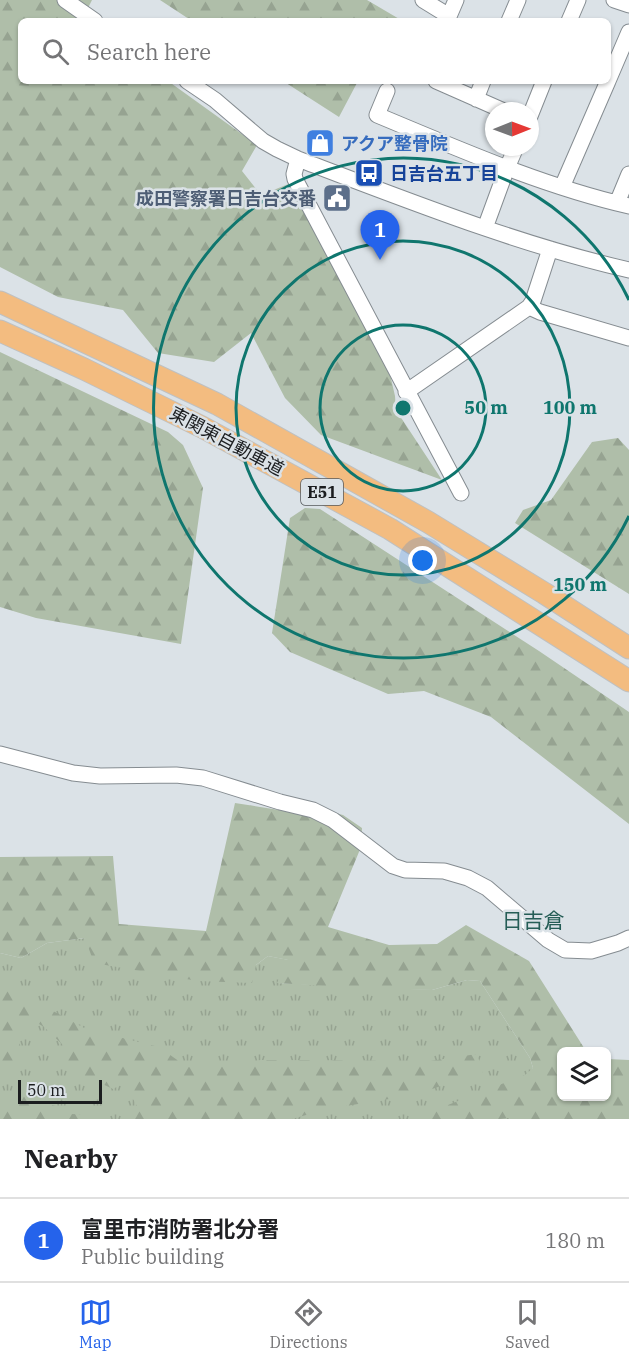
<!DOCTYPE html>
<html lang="en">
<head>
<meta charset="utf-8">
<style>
  :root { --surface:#fff; --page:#f2f2f2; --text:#202124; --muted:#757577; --line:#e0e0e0; --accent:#2563eb }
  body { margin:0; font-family:"IBM Plex Serif","Noto Sans JP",serif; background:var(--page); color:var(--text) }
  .controls { position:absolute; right:18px; bottom:18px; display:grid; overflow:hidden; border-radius:9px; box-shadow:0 2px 4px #0004 }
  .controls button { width:54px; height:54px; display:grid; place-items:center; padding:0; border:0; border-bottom:2px solid var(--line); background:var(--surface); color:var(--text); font:30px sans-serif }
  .compass { position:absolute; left:485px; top:102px; width:54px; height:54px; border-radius:50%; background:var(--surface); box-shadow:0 2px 4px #0004; rotate:89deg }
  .scale { position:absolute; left:18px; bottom:15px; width:84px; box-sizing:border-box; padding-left:6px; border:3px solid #1b1d1f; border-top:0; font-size:16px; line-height:21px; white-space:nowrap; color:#1b1d1f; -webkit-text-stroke:4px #dbe2e7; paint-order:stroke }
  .you { position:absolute; left:423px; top:561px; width:21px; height:21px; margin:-15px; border:4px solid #fff; border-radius:50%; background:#1a73e8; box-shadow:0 0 0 9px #1a73e833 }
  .badge { display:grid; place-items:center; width:39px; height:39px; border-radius:50%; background:var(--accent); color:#fff; font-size:20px; font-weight:700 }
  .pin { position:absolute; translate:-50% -50px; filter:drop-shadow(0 2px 3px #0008) }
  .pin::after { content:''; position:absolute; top:32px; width:21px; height:18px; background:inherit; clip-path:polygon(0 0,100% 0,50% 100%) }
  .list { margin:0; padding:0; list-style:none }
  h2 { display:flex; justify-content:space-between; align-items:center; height:78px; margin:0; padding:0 24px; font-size:26px }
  h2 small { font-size:20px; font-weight:400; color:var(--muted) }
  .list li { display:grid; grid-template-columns:39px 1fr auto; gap:18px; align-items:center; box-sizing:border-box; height:84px; padding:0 24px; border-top:2px solid var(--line) }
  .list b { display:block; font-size:22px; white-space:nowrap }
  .list p { margin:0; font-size:20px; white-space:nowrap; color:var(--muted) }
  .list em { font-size:20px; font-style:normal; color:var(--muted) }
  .icon { flex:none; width:33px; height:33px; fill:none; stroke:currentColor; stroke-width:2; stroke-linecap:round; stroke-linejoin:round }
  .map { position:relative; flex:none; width:629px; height:1119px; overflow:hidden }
  .search { position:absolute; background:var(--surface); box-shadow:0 2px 4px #0004; left:18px; right:18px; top:18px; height:66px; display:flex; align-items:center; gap:15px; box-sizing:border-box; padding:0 21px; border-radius:9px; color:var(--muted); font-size:22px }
  .sheet { height:162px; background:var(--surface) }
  nav { display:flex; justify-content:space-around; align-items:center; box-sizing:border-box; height:84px; border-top:2px solid var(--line); background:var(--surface); font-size:16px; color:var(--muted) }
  nav a { display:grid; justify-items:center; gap:3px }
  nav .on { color:var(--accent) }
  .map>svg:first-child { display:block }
  .grass { fill:url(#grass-tufts) }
  .forest { fill:url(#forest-firs) }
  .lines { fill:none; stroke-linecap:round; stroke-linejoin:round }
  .minor-casing { stroke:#858c91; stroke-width:17 }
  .highway-casing { stroke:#bfc0c0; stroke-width:23 }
  .minor { stroke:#fff; stroke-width:15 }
  .highway { stroke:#f3bc80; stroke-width:21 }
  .ring { fill:none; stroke:#0f766e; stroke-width:3 }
  .labels { text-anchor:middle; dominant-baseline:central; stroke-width:5; stroke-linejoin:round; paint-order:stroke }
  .shield { fill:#dbe2e7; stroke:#55585b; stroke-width:1.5 }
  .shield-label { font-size:16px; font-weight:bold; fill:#1b1d1f }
  .shop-label { font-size:18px; font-weight:bold; fill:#366cbe; stroke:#dbe2e7; text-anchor:start }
  .transit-label { font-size:18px; font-weight:bold; fill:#164399; stroke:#dbe2e7; text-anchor:start }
  .service-label { font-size:18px; font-weight:bold; fill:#4e5e75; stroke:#dbe2e7; text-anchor:end }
  .street-label { font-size:18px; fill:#1b1d1f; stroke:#dbe2e7 }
  .quarter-label { font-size:21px; fill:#255d56; stroke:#dbe2e7 }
  .centre { fill:#0f766e; stroke:#dbe2e7; stroke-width:3 }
  .ring-label { font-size:18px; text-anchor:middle; font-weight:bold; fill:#0f766e; stroke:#dbe2e7; stroke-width:5; stroke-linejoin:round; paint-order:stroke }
</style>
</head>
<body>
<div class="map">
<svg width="629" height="1119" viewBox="0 0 629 1119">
  <defs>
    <pattern id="grass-tufts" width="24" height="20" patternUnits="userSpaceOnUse" patternTransform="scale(1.5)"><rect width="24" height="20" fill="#afbea9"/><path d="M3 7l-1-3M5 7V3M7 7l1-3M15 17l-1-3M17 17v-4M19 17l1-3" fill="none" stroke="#96a391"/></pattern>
    <pattern id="forest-firs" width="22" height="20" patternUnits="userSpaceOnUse" patternTransform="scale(1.5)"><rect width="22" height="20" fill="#afbea9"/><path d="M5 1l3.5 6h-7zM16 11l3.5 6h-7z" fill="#96a391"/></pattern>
  </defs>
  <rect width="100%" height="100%" fill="#dbe2e7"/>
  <path class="grass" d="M85,938L256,965L268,956L289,960L278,983L432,990L467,980L480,981L530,1058L533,1068L509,1117L510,1119H0V953L21,958L47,943Z"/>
  <path class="forest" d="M0,0H92L82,20L84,21H21V81H168L257,145L242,171L261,195L291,183L387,361L395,396L396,410L442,480L321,435L285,398L251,333L214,362L158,353L123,310L58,297L0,267Z
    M160,0H367L401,20L192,21Z
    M283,81H358L339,117Z
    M0,352L168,432L183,445L203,488L181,644L36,618L0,607Z
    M618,438L629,450V594L515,523L523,510L551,500L592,442Z
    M305,508L320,509L539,651L629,712V824L491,717L424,691L388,694L290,652L272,633L290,518Z
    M235,803L304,814L320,809L343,815L362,828L361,847L328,927L389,945L437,944L466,925L529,961L586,1051L562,1052V1096H606L607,1059L629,1060V1119H510L508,1118L500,1119H412L525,1075L533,1068L530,1058L480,981L467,980L432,990L371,989L277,983L288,960L268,956L256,965L252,983L198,981L94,963L85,938L47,943L21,958L0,953V857L113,856L119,924L206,931Z
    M0,982L86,1029L159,1047L187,1067L212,1068L261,1060L430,1061L477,1054L483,1072L414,1095L327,1109L292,1119H130L137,1106L124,1083L113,1089L62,1065L64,1046L44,1027L29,1018L17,1024L22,1058L4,1068H0Z
    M0,1095H20L59,1107L71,1114L99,1115L100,1119H0Z"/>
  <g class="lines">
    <g class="minor-casing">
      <path id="minor" d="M65,0L95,21
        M423,0L449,16
        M614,0L629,5
        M447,21L456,0
        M509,21L518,0
        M569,21L578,0
        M187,81L215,100L263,141L277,149L298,159C407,200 516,244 629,270
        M436,81L504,111
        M608,81L629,32
        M387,91L377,115C459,149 542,186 629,206
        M476,99L483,81
        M530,116L544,81
        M298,159L294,174L295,179L461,493
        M562,187L608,81
        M617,203L629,174
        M485,228L507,168L516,147
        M529,307L540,312L629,338
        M406,392L529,307L533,301L550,249
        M0,754L73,773L100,776L176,775L203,778L280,802L313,810L333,820L393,866L405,870L444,871L468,878L487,888L548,940L565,950L591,951L618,943L629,938"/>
    </g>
    <g class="highway-casing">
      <path id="highway" d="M0,302L217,404L428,522L544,593L629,648
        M0,331L84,369L202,427L390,529L629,681"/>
    </g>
    <use href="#minor" class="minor"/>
    <use href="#highway" class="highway"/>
  </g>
  <g class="ring">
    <circle cx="403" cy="408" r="83"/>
    <circle cx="403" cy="408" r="167"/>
    <path d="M629 516A250 250 0 1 1 629 300"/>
  </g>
  <defs>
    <g id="shop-square" transform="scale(1.5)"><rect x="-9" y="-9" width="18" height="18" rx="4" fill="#3f7fe0" stroke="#dbe2e7"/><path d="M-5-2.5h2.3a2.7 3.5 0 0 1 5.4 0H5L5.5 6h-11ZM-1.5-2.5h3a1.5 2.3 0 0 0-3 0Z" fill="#fff"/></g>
    <g id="bus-square" transform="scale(1.5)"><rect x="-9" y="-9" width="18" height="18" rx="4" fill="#1a4fb4" stroke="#dbe2e7"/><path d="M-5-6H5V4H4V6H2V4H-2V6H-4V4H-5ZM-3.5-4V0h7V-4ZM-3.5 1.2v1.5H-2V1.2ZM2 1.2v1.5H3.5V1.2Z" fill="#fff"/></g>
    <g id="civic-square" transform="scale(1.5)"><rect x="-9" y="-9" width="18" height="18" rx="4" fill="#5c6f8a" stroke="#dbe2e7"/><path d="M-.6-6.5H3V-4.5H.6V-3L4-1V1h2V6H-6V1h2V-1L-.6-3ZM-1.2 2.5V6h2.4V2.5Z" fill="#fff"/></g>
  </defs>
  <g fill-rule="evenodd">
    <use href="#shop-square" x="320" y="143"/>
    <use href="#bus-square" x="369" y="173"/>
    <use href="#civic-square" x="337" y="198"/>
  </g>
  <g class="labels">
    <rect class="shield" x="301" y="479" width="42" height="26" rx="4.5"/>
    <g class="shield-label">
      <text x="322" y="492">E51</text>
    </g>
    <g class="shop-label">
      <text x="341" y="143">アクア整骨院</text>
    </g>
    <g class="transit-label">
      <text x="390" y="173">日吉台五丁目</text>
    </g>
    <g class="service-label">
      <text x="316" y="198">成田警察署日吉台交番</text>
    </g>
    <g class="street-label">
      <text transform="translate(227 441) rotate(28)">東関東自動車道</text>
    </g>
    <g class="quarter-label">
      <text x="533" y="920">日吉倉</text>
    </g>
  </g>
  <circle cx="403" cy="408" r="9" class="centre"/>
  <g class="ring-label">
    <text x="486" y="414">50 m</text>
    <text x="570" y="414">100 m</text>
    <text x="580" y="591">150 m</text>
  </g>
</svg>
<div class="controls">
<button><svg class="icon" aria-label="layers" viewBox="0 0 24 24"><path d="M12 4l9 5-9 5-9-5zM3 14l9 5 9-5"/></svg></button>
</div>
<svg class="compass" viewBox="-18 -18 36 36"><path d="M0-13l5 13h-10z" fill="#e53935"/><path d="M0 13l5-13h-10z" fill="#757577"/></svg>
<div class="scale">50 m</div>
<div class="you"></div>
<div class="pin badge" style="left:380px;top:260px">1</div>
<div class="search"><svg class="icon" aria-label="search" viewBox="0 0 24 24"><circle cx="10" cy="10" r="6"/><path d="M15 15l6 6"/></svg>Search here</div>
</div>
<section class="sheet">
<h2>Nearby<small></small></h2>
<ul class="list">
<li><span class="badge">1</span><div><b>富里市消防署北分署</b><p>Public building</p></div><em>180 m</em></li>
</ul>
</section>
<nav>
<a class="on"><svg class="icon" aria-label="map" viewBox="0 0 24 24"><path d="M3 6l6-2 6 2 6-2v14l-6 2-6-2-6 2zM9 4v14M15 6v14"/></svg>Map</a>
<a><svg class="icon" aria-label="directions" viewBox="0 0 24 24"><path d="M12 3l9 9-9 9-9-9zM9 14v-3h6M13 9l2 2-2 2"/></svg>Directions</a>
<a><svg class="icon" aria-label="saved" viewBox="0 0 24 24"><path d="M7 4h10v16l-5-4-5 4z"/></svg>Saved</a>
</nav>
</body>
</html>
